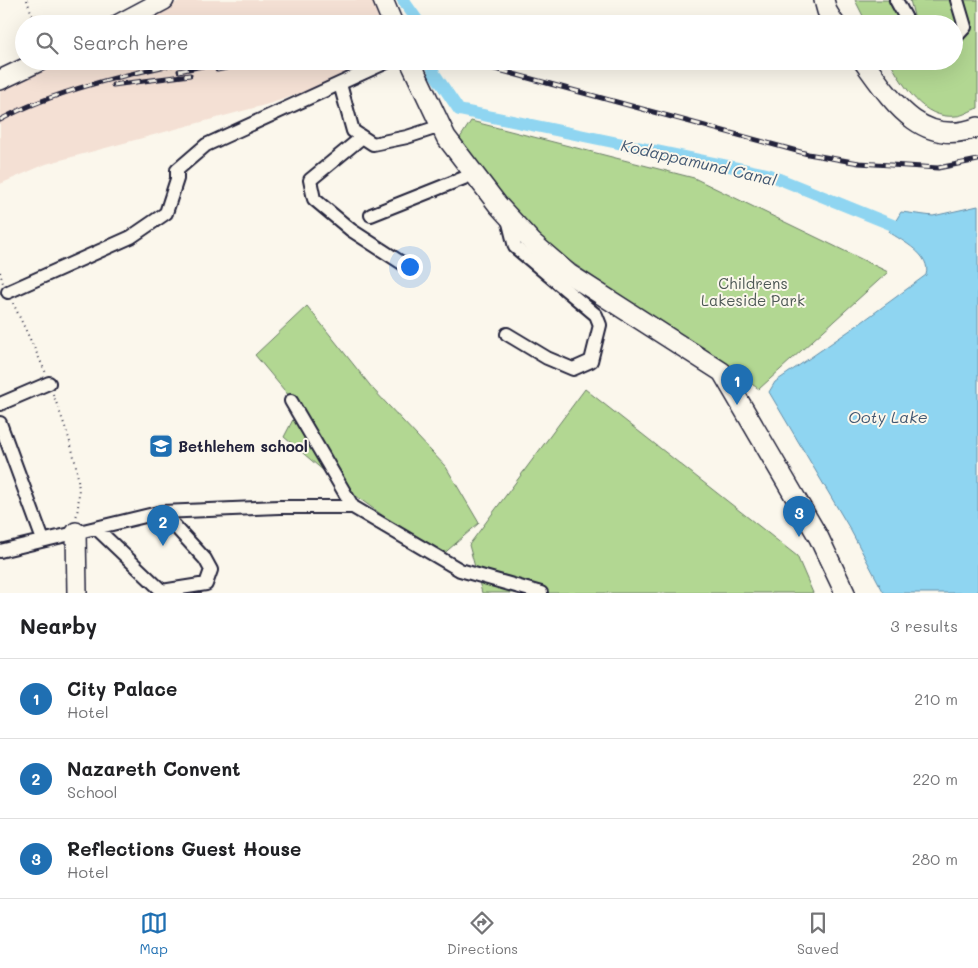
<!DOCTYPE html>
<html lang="en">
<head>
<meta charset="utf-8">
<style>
  :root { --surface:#fff; --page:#f2f2f2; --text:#202124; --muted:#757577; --line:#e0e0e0; --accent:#1f6fb2 }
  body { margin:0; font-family:Mali,sans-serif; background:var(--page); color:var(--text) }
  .you { position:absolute; left:409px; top:266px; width:18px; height:18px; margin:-12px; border:4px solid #fff; border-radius:50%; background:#1a73e8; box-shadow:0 0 0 8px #1a73e833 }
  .badge { display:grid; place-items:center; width:32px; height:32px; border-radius:50%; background:var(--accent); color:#fff; font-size:16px; font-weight:700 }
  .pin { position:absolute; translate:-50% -41px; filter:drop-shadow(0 1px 2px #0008) }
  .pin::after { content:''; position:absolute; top:26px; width:18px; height:15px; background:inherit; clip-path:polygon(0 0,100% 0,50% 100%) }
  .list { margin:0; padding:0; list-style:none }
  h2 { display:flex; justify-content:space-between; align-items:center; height:65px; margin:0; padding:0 20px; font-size:21px }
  h2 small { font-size:16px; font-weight:400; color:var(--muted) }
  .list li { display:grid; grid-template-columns:32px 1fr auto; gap:15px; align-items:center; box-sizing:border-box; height:80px; padding:0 20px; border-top:1px solid var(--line) }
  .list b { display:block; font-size:19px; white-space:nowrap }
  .list p { margin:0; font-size:16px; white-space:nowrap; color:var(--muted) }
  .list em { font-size:16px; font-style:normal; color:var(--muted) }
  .icon { flex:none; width:28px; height:28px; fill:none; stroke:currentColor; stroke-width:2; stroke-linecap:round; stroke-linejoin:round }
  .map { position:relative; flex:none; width:978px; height:593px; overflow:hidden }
  .search { position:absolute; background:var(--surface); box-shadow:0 5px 20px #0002; left:15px; right:15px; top:15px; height:55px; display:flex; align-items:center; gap:12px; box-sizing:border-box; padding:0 18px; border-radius:28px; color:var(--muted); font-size:19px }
  .sheet { height:305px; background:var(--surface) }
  nav { display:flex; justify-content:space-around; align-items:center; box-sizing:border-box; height:70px; border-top:1px solid var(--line); background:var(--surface); font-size:14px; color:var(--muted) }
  nav a { display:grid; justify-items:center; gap:2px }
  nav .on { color:var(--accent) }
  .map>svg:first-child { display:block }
  .built { fill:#f4e0d4 }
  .green { fill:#b2d792; stroke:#6a7c66 }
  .water { fill:#8fd5f1; stroke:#638da8 }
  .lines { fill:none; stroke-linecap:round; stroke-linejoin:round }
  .canal { stroke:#8fd5f1; stroke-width:12 }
  .street-casing { stroke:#22223b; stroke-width:16 }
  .secondary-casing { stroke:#22223b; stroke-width:22 }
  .path { stroke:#22223b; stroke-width:2; stroke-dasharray:1 4; stroke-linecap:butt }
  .street { stroke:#fbf7ec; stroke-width:12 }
  .secondary { stroke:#fbf7ec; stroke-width:19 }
  .rail-casing { stroke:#22223b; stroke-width:5 }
  .rail { stroke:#fbf7ec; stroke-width:3; stroke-dasharray:9; stroke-linecap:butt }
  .labels { text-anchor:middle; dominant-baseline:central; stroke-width:4; stroke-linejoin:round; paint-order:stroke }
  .park-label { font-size:15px; fill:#4d5855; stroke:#fbf7ec }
  .poi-label { font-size:15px; font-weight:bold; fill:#22223b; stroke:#fbf7ec; text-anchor:start }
  .water-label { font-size:16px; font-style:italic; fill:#435872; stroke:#fbf7ec }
</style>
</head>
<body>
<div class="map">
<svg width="978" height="593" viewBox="0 0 978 593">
  <rect width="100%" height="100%" fill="#fbf7ec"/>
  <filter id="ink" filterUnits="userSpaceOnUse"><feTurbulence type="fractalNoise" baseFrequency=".02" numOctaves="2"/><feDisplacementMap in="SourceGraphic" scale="10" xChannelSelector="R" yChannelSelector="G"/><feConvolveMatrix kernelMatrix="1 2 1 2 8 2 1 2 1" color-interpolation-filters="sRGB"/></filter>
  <g filter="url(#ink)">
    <path class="built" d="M181,0H374L387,24H133Z
      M58,61H395L272,103L46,164L0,184V89Z"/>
    <path class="green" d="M855,0H888L901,24H867Z
      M910,0H978V108C971,110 963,116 956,116C922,120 904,85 889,61H954V24H916Z
      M471,121L694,178L888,272L759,389L558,253L525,223L458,141Z
      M307,306L373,389L446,467L479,523L440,557L338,483L284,437L299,408L255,355Z
      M585,389L797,556L813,593H482L469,545Z"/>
    <path class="water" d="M978,206V593H884L850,529L769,392L775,382L862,322L926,275C932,255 902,241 889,232L901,212L933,216Z"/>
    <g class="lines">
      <path class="canal" d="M403,0L420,24
        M431,61L434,73L459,110L767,174L910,232"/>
      <g class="street-casing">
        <path id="street" d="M896,0L909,24
          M954,39L965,27L957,0
          M340,84L353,131L373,144L407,137L441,126
          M361,138L310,180L314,199L351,230L405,265
          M371,215L474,174
          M8,292L131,237L166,213L177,179V170L206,145L389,61
          M507,334L547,358L573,369L591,361L600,325L596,315L515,247L508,219
          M291,401L353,507
          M0,404L49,383
          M0,423L43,540
          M96,528L162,591L206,584L211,570L205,559L162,512
          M0,551L162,512L279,507H353L460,570L541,593"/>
      </g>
      <g class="secondary-casing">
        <path id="secondary" d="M383,0L393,24
          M824,0L827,11L835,24
          M119,24L164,0
          M410,61L446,137L498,205L532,242L569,274L722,372L819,538L845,593
          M863,61C892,101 922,149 978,127
          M0,80L40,61
          M76,532L77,593"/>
      </g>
      <path class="path" d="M27,0L35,24
        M0,272L3,283
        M13,303L46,373
        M53,394C67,432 86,477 76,518"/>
      <use href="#street" class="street"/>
      <use href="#secondary" class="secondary"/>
      <g class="rail-casing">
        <path id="rail" d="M466,61L808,154L859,163L938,168L978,160
          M217,70L258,61
          M179,71L226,61
          M113,85L190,75
          M0,120C53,91 131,73 190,61"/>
      </g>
      <use href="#rail" class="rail"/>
    </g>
  </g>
  <defs>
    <g id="school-square" transform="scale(1.25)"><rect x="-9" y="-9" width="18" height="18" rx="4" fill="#1f6fb2" stroke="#fbf7ec"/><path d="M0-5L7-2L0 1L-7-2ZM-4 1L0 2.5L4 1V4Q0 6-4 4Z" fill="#fff"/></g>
  </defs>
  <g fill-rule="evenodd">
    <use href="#school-square" x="161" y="446"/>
  </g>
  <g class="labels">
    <g class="park-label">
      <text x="753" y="283">Childrens<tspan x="753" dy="17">Lakeside Park</tspan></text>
    </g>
    <g class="poi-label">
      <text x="178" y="446">Bethlehem school</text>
    </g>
    <g class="water-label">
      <text transform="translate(699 162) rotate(13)">Kodappamund Canal</text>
      <text x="888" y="416">Ooty Lake</text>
    </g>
  </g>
</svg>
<div class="you"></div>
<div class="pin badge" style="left:737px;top:405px">1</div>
<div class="pin badge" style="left:163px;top:546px">2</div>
<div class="pin badge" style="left:799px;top:537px">3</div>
<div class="search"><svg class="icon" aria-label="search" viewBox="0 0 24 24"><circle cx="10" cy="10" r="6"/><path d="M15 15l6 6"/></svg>Search here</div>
</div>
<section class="sheet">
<h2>Nearby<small>3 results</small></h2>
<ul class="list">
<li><span class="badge">1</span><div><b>City Palace</b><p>Hotel</p></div><em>210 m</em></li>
<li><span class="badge">2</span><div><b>Nazareth Convent</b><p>School</p></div><em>220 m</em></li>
<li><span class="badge">3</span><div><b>Reflections Guest House</b><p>Hotel</p></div><em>280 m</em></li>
</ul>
</section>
<nav>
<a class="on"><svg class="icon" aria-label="map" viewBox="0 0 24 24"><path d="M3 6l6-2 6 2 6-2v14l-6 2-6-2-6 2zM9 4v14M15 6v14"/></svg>Map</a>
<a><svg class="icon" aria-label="directions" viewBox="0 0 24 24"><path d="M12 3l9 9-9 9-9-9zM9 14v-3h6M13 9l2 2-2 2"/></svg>Directions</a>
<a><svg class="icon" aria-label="saved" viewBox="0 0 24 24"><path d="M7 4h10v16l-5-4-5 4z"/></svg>Saved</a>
</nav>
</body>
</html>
